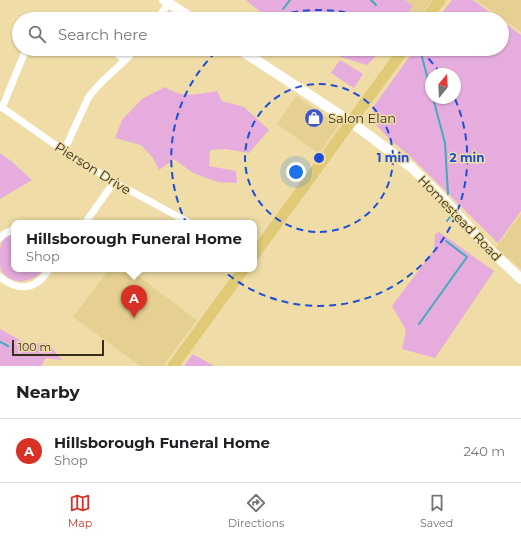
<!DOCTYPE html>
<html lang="en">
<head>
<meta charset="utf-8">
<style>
  :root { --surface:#fff; --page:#f6f6f6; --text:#202124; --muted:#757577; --line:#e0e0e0; --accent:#d93025 }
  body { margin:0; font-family:Montserrat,sans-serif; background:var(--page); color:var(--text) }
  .compass { position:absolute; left:425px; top:68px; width:36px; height:36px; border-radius:50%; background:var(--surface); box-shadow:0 1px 3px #0004; rotate:18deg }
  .scale { position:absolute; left:12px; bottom:10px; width:92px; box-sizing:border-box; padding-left:4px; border:2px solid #362f19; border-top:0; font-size:11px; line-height:14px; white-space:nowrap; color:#362f19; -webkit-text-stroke:3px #efdca7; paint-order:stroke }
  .you { position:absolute; left:296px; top:172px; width:14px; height:14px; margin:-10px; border:3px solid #fff; border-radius:50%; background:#1a73e8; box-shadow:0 0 0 6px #1a73e833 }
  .badge { display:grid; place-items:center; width:26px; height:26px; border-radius:50%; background:var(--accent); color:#fff; font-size:13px; font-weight:700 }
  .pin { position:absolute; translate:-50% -33px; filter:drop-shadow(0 1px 2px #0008) }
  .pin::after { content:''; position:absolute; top:21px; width:14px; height:12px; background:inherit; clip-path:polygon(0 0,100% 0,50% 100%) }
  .popup { position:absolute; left:11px; top:220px; width:246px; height:52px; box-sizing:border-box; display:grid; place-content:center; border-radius:8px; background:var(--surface); filter:drop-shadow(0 1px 3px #0005); font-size:13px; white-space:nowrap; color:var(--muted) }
  .popup b { font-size:15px; color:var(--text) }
  .popup::after { content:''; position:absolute; left:50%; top:100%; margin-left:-8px; border:8px solid transparent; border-top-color:var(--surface) }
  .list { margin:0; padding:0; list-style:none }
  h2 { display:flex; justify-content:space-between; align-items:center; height:52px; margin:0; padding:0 16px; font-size:17px }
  h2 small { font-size:13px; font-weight:400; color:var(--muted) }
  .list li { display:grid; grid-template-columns:26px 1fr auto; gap:12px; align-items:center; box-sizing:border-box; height:64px; padding:0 16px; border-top:1px solid var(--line) }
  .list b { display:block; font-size:15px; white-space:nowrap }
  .list p { margin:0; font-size:13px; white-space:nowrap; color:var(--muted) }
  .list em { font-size:13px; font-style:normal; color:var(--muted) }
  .icon { flex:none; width:22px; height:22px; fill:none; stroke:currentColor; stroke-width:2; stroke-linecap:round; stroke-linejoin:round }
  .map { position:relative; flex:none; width:521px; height:366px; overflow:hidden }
  .search { position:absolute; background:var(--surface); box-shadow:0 1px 3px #0004; left:12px; right:12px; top:12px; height:44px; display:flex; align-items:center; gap:10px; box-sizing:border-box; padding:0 14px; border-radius:22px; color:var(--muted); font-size:15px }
  .sheet { height:116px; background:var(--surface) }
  nav { display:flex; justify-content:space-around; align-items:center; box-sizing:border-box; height:56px; border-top:1px solid var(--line); background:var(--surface); font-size:11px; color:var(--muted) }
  nav a { display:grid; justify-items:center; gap:2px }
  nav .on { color:var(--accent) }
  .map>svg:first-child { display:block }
  .built { fill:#e5d092 }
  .green { fill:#e6acde; fill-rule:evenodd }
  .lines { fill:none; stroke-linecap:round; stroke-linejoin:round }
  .stream { stroke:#43aabd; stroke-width:2 }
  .street { stroke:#fff; stroke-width:7 }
  .secondary { stroke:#fff; stroke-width:10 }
  .primary { stroke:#e0ca78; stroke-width:11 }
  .ring { fill:none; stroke:#1d4ed8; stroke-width:2; stroke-dasharray:7 5 }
  .labels { text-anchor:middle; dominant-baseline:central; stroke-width:3; stroke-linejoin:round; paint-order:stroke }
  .poi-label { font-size:13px; fill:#362f19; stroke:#efdca7; text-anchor:start }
  .street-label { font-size:13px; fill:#362f19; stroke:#efdca7 }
  .centre { fill:#1d4ed8; stroke:#efdca7; stroke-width:2 }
  .ring-label { font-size:12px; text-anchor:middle; font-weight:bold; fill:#1d4ed8; stroke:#efdca7; stroke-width:3; stroke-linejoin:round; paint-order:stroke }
</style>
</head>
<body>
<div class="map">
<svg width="521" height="366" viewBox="0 0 521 366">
  <rect width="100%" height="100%" fill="#efdca7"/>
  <path class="built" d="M385,0H432L418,19H412Z
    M476,0H521V32Z
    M296,96L339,125L319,154L277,124Z
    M521,214V269L496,248Z
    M109,269H129L197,320L163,366H140L73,317Z"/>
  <path class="green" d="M246,0H405L413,6L404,19H318L315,18L310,19H259L262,13Z
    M452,0H473L499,19H437Z
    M502,21L521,35V211L498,243L410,156L389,139L371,119L374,106L415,49H502ZM431,74H455V98H431Z
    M337,49H383L367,65L341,57Z
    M340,60L363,74L354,88L331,73Z
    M165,87C183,99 197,94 217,91L222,101L244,107L269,130L249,153L226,149L210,150L209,166L236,171L237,183L218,182L193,173L174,159L159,170L153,158L141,145L115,138L122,120L142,99Z
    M0,153L11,161L32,180L0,199Z
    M439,232L494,271L435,358L402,349L406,330L392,306L434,250L435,234Z
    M14,233V269H44C34,283 11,287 1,270C0,266 0,262 0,258C0,245 0,238 14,233Z
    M0,329L27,344L48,343L62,360L46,358L41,366H0Z
    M193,354L214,366H184Z"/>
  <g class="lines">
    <path class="stream" d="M371,0L376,5
      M283,9L290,0
      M422,49V57L431,91
      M433,98L445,143L448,194
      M447,221L450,217
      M419,324L467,257L446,241
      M0,342L8,346"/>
    <path class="street" d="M157,19L169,3
      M111,49L125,60
      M0,106L64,151L114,182L190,223
      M2,108L26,49
      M64,151L88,98C101,79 121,67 135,49
      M85,223L114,182
      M0,238L4,234L14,229
      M0,277C18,292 37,290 49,269"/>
    <path class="secondary" d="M164,0L193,19
      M239,49L351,122L411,167L440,195L489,249L521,279"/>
    <path class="primary" d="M426,19L440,0
      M254,255L404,49
      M173,366L244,269"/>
  </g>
  <g class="ring">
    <circle cx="319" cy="158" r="74"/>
    <path d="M268 19A148 148 0 0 1 370 19M420 50A148 148 0 0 1 440 73M455 99A148 148 0 1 1 218 50"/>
  </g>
  <defs>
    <g id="shop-disc" transform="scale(1)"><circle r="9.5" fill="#4255c9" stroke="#efdca7"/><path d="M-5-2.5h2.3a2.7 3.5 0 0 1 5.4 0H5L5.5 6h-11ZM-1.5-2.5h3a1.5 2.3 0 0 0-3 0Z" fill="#fff"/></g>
  </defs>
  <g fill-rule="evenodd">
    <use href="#shop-disc" x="314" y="118"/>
  </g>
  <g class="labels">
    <g class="poi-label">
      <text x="328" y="118">Salon Elan</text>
    </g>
    <g class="street-label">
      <text transform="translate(93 168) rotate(32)">Pierson Drive</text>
      <text transform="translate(460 218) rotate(46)">Homestead Road</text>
    </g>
  </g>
  <circle cx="319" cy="158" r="6" class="centre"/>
  <g class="ring-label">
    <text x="393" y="162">1 min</text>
    <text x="467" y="162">2 min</text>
  </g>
</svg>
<svg class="compass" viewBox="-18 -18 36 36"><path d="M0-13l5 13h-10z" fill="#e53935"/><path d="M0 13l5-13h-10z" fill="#757577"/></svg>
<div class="scale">100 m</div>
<div class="you"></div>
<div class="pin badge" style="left:134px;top:318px">A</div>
<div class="popup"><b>Hillsborough Funeral Home</b>Shop</div>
<div class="search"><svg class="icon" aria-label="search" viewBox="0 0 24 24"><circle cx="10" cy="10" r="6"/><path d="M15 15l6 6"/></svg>Search here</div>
</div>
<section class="sheet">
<h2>Nearby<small></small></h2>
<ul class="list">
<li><span class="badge">A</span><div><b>Hillsborough Funeral Home</b><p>Shop</p></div><em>240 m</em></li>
</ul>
</section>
<nav>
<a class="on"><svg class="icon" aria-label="map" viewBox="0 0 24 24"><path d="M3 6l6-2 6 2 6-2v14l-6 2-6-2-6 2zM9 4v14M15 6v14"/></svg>Map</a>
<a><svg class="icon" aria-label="directions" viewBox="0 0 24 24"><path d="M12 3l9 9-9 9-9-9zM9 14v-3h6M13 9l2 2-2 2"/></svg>Directions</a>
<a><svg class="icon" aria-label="saved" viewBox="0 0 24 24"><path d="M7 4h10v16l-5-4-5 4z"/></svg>Saved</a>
</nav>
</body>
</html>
